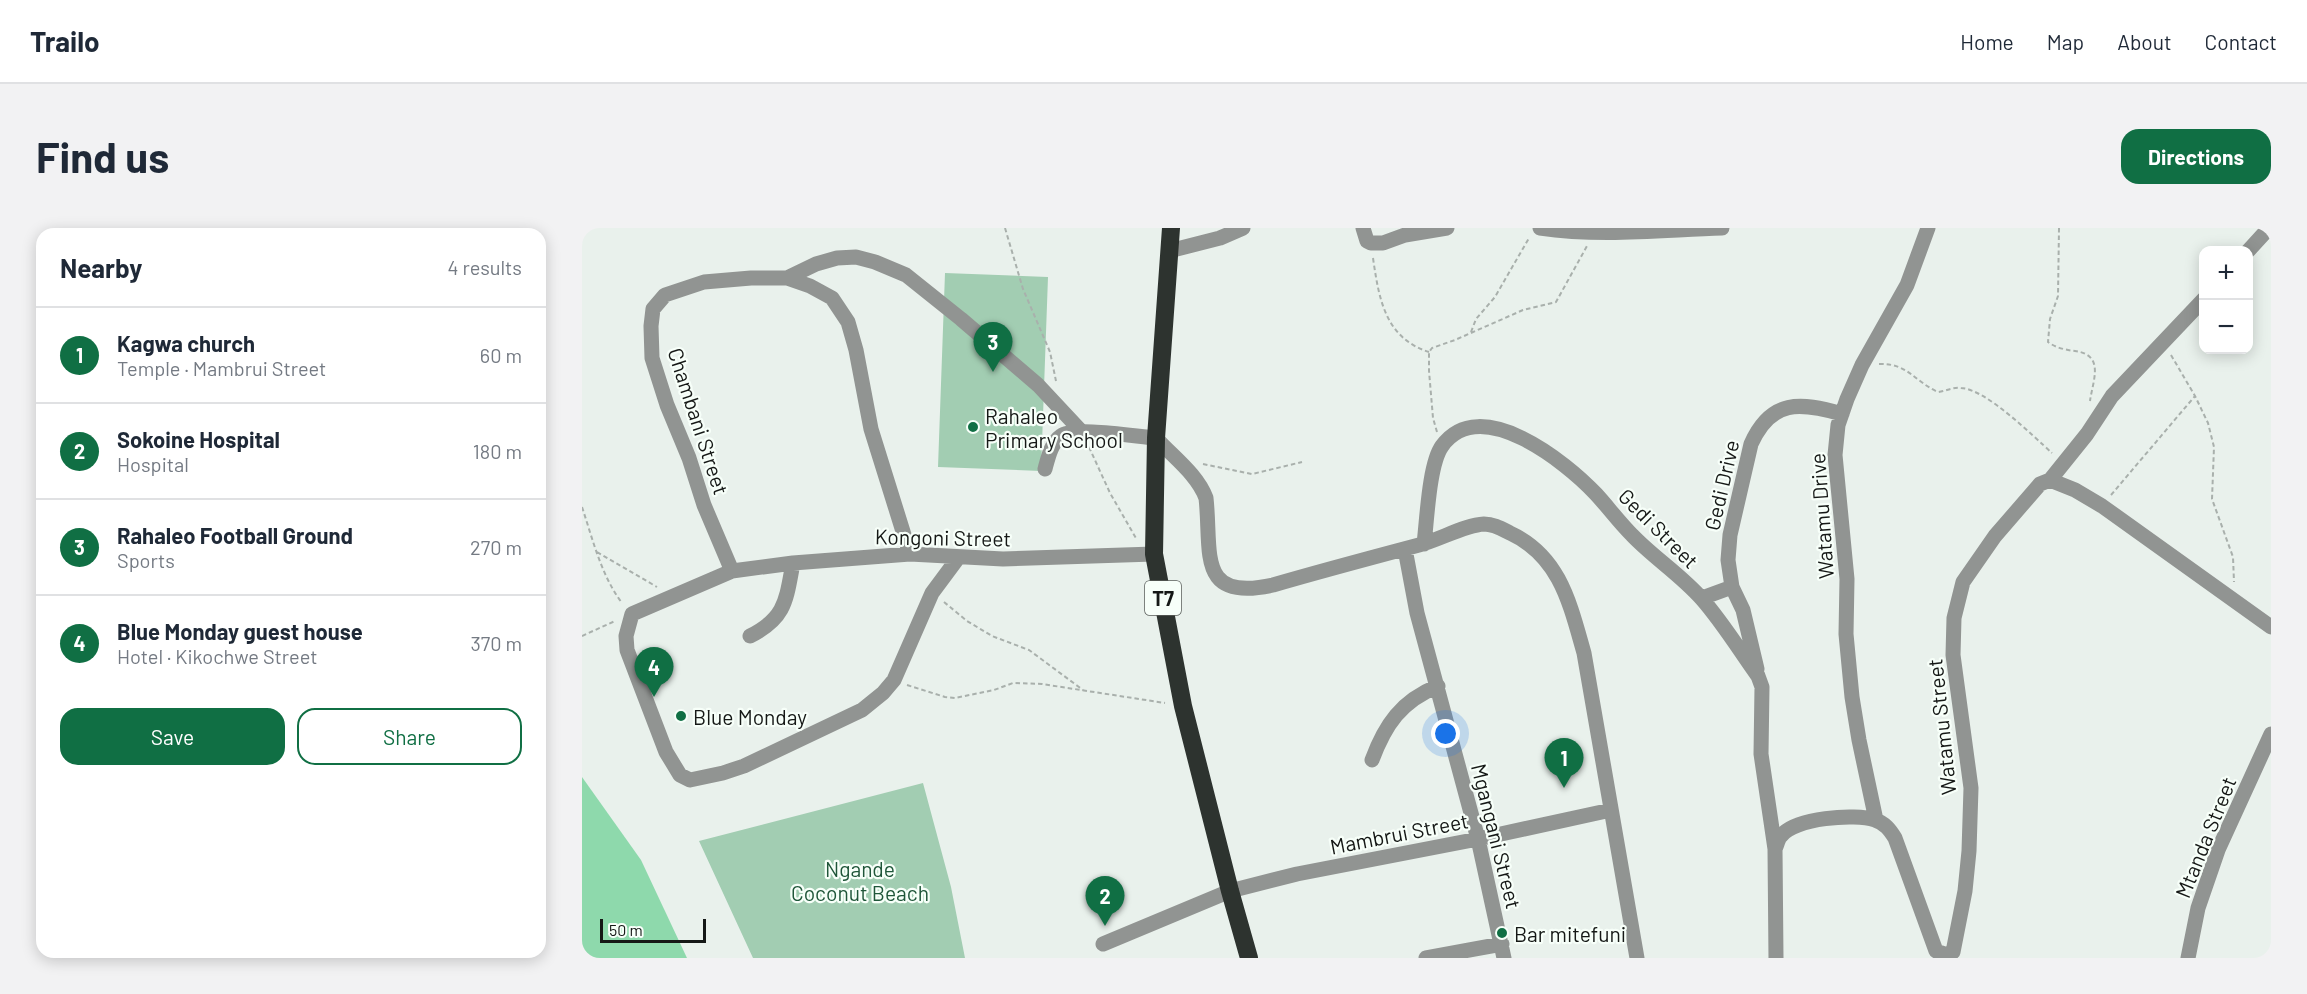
<!DOCTYPE html>
<html lang="en">
<head>
<meta charset="utf-8">
<style>
  :root { --surface:#fff; --page:#f2f2f3; --text:#1f2937; --muted:#747a83; --line:#e0e1e3; --accent:#106f44 }
  body { margin:0; font-family:Barlow,sans-serif; background:var(--page); color:var(--text) }
  .controls { position:absolute; right:18px; top:18px; display:grid; overflow:hidden; border-radius:12px; box-shadow:0 3px 15px #0003 }
  .controls button { width:54px; height:54px; display:grid; place-items:center; padding:0; border:0; border-bottom:2px solid var(--line); background:var(--surface); color:var(--text); font:30px sans-serif }
  .scale { position:absolute; left:18px; bottom:15px; width:106px; box-sizing:border-box; padding-left:6px; border:3px solid #151816; border-top:0; font-size:16px; line-height:21px; white-space:nowrap; color:#151816; -webkit-text-stroke:4px #f7fff9; paint-order:stroke }
  .you { position:absolute; left:864px; top:506px; width:21px; height:21px; margin:-15px; border:4px solid #fff; border-radius:50%; background:#1a73e8; box-shadow:0 0 0 9px #1a73e833 }
  .badge { display:grid; place-items:center; width:39px; height:39px; border-radius:50%; background:var(--accent); color:#fff; font-size:20px; font-weight:700 }
  .pin { position:absolute; translate:-50% -50px; filter:drop-shadow(0 2px 3px #0008) }
  .pin::after { content:''; position:absolute; top:32px; width:21px; height:18px; background:inherit; clip-path:polygon(0 0,100% 0,50% 100%) }
  .list { margin:0; padding:0; list-style:none }
  h2 { display:flex; justify-content:space-between; align-items:center; height:78px; margin:0; padding:0 24px; font-size:26px }
  h2 small { font-size:20px; font-weight:400; color:var(--muted) }
  .list li { display:grid; grid-template-columns:39px 1fr auto; gap:18px; align-items:center; box-sizing:border-box; height:96px; padding:0 24px; border-top:2px solid var(--line) }
  .list b { display:block; font-size:22px; white-space:nowrap }
  .list p { margin:0; font-size:20px; white-space:nowrap; color:var(--muted) }
  .list em { font-size:20px; font-style:normal; color:var(--muted) }
  .actions { display:flex; gap:12px; padding:18px 24px }
  .actions a { flex:1; padding:14px 0; border:2px solid var(--accent); border-radius:18px; text-align:center; font-size:21px; color:var(--accent) }
  .actions .main { background:var(--accent); color:#fff }
  .map { position:relative; flex:none; width:1689px; height:730px; overflow:hidden; border-radius:18px }
  header { display:flex; align-items:center; gap:36px; box-sizing:border-box; height:84px; padding:0 30px; background:var(--surface); border-bottom:2px solid var(--line) }
  header strong { font-size:28px }
  nav { display:flex; gap:33px; margin-inline-start:auto; font-size:21px }
  .intro { display:flex; align-items:center; justify-content:space-between; box-sizing:border-box; height:144px; padding:0 36px }
  h1 { margin:0; font-size:42px }
  .button { padding:15px 27px; border-radius:18px; background:var(--accent); color:#fff; font-size:21px; font-weight:700 }
  main { display:flex; gap:36px; padding:0 36px }
  aside { flex:1; background:var(--surface); border-radius:18px; box-shadow:0 3px 15px #0003 }
  .map>svg:first-child { display:block }
  .green { fill:#a2cdb2 }
  .water { fill:#8ed9ac }
  .lines { fill:none; stroke-linecap:round; stroke-linejoin:round }
  .path { stroke:#a9b0ac; stroke-width:2; stroke-dasharray:4.5 3; stroke-linecap:butt }
  .minor { stroke:#919492; stroke-width:15 }
  .highway { stroke:#2d332f; stroke-width:18 }
  .poi-dot { fill:#106f44; stroke:#f7fff9; stroke-width:2 }
  .labels { text-anchor:middle; dominant-baseline:central; stroke-width:4.5; stroke-linejoin:round; paint-order:stroke }
  .shield { fill:#f7fff9; stroke:#595d5a; stroke-width:1.5 }
  .shield-label { font-size:20px; font-weight:bold; fill:#151816 }
  .poi-label { font-size:21px; fill:#151816; stroke:#f7fff9; text-anchor:start }
  .street-label { font-size:21px; fill:#151816; stroke:#f7fff9 }
  .park-label { font-size:21px; fill:#1f5639; stroke:#f7fff9 }
</style>
</head>
<body>
<header>
<strong>Trailo</strong>
<nav><a>Home</a><a>Map</a><a>About</a><a>Contact</a></nav>
</header>
<div class="intro"><h1>Find us</h1><a class="button">Directions</a></div>
<main>
<aside>
<h2>Nearby<small>4 results</small></h2>
<ul class="list">
<li><span class="badge">1</span><div><b>Kagwa church</b><p>Temple · Mambrui Street</p></div><em>60 m</em></li>
<li><span class="badge">2</span><div><b>Sokoine Hospital</b><p>Hospital</p></div><em>180 m</em></li>
<li><span class="badge">3</span><div><b>Rahaleo Football Ground</b><p>Sports</p></div><em>270 m</em></li>
<li><span class="badge">4</span><div><b>Blue Monday guest house</b><p>Hotel · Kikochwe Street</p></div><em>370 m</em></li>
</ul>
<div class="actions"><a class="main">Save</a><a>Share</a></div>
</aside>
<div class="map">
<svg width="1689" height="730" viewBox="0 0 1689 730">
  <rect width="100%" height="100%" fill="#e9f1ec"/>
  <path class="green" d="M363,45L466,49L459,243L356,239Z
    M341,555L369,659L383,730H171L117,613Z"/>
  <path class="water" d="M0,549L59,632L105,730H0Z"/>
  <g class="lines">
    <path class="path" d="M423,0L441,61L468,124L474,153
      M1477,0L1476,68L1468,91L1466,114C1474,120 1484,122 1493,123C1523,127 1511,152 1508,173
      M791,30C797,71 803,110 847,124
      M889,104L894,91L913,69L947,10
      M1589,127L1613,168L1626,195L1632,219L1630,271L1651,329L1652,354
      M1297,136C1326,135 1333,154 1356,164C1364,163 1371,159 1379,160C1404,161 1451,208 1470,225
      M855,204L851,190L847,143V124L850,120L873,112L941,82L974,74L1005,18
      M507,219L528,265L555,312
      M621,236L670,246L720,234
      M1529,267L1613,168
      M0,279C11,312 19,347 40,375
      M15,324L75,359
      M362,374L385,393L410,408L447,422L501,462
      M0,408L33,393
      M325,457L363,469L373,470L412,462L431,455L460,456L583,475"/>
    <path class="minor" d="M781,0L785,13L789,15H801L823,7L865,0
      M958,0C1019,9 1079,2 1140,0
      M587,23L638,10L661,0
      M1666,23L1687,0
      M205,50L234,36L255,30L274,29L293,34L324,47L379,91L456,157L499,203
      M463,241C466,230 469,215 479,208C491,198 556,209 574,210C591,229 615,246 624,270C630,324 614,374 691,357C739,343 788,330 837,317C857,312 883,297 902,296C912,296 920,301 928,305C978,328 988,376 1002,425L1055,730
      M1468,252L1505,206L1530,168L1622,71
      M842,316C845,292 847,236 860,218C898,165 984,234 1014,266C1026,279 1037,294 1050,307C1072,330 1099,347 1120,371C1141,395 1158,423 1176,448L1180,459L1179,526L1193,621
      M823,321L835,385L896,611L922,730
      M376,330L350,365L312,452L301,465L280,482L162,538L141,545L108,552L98,547L84,524L45,422L44,408L50,386L150,343L211,335L328,326L421,331L572,326
      M150,343L122,277L107,230L85,177L70,130L69,98L71,81L83,67L122,54L169,50H205L228,58L250,70L266,94L274,122L289,201L328,326
      M1120,370L1150,359
      M168,408C204,390 204,372 211,335
      M1175,441L1161,382L1150,359L1146,332L1148,307L1169,216C1189,171 1218,174 1260,186
      M790,532C803,497 819,473 856,458
      M1294,592L1277,512L1270,469L1264,406L1265,351L1253,227L1256,197L1265,171L1280,137L1325,57L1346,0
      M521,716L648,663L715,646L896,611L1029,582
      M844,730L920,716
      M1194,730L1193,621C1195,617 1196,611 1199,608C1212,590 1273,585 1293,592C1303,595 1308,602 1313,610L1354,723L1366,727L1371,724L1383,663L1387,623L1389,560L1371,427L1372,390L1381,354L1413,308L1458,256L1468,252L1493,262L1520,278L1689,399
      M1606,730L1616,680L1636,622L1689,506"/>
    <path class="highway" d="M589,0L574,210L572,326L601,478L648,663L667,730"/>
  </g>
  <g class="poi-dot">
    <circle cx="391" cy="199" r="6"/>
    <circle cx="99" cy="488" r="6"/>
    <circle cx="920" cy="705" r="6"/>
  </g>
  <g class="labels">
    <rect class="shield" x="563" y="353" width="36" height="34" rx="4.5"/>
    <g class="shield-label">
      <text x="581" y="370">T7</text>
    </g>
    <g class="poi-label">
      <text x="403" y="187">Rahaleo<tspan x="403" dy="24">Primary School</tspan></text>
      <text x="111" y="488">Blue Monday</text>
      <text x="932" y="705">Bar mitefuni</text>
    </g>
    <g class="street-label">
      <text transform="translate(117 193) rotate(72)">Chambani Street</text>
      <text transform="translate(1139 257) rotate(-77)">Gedi Drive</text>
      <text transform="translate(1239 288) rotate(-94)">Watamu Drive</text>
      <text transform="translate(1077 300) rotate(45)">Gedi Street</text>
      <text transform="translate(361 309) rotate(1)">Kongoni Street</text>
      <text transform="translate(1359 499) rotate(-96)">Watamu Street</text>
      <text transform="translate(817 605) rotate(-11)">Mambrui Street</text>
      <text transform="translate(915 608) rotate(76)">Mgangani Street</text>
      <text transform="translate(1623 609) rotate(-68)">Mtanda Street</text>
    </g>
    <g class="park-label">
      <text x="278" y="640">Ngande<tspan x="278" dy="24">Coconut Beach</tspan></text>
    </g>
  </g>
</svg>
<div class="controls">
<button>+</button>
<button>−</button>
</div>
<div class="scale">50 m</div>
<div class="you"></div>
<div class="pin badge" style="left:982px;top:560px">1</div>
<div class="pin badge" style="left:523px;top:698px">2</div>
<div class="pin badge" style="left:411px;top:144px">3</div>
<div class="pin badge" style="left:72px;top:469px">4</div>
</div>
</main>
</body>
</html>
